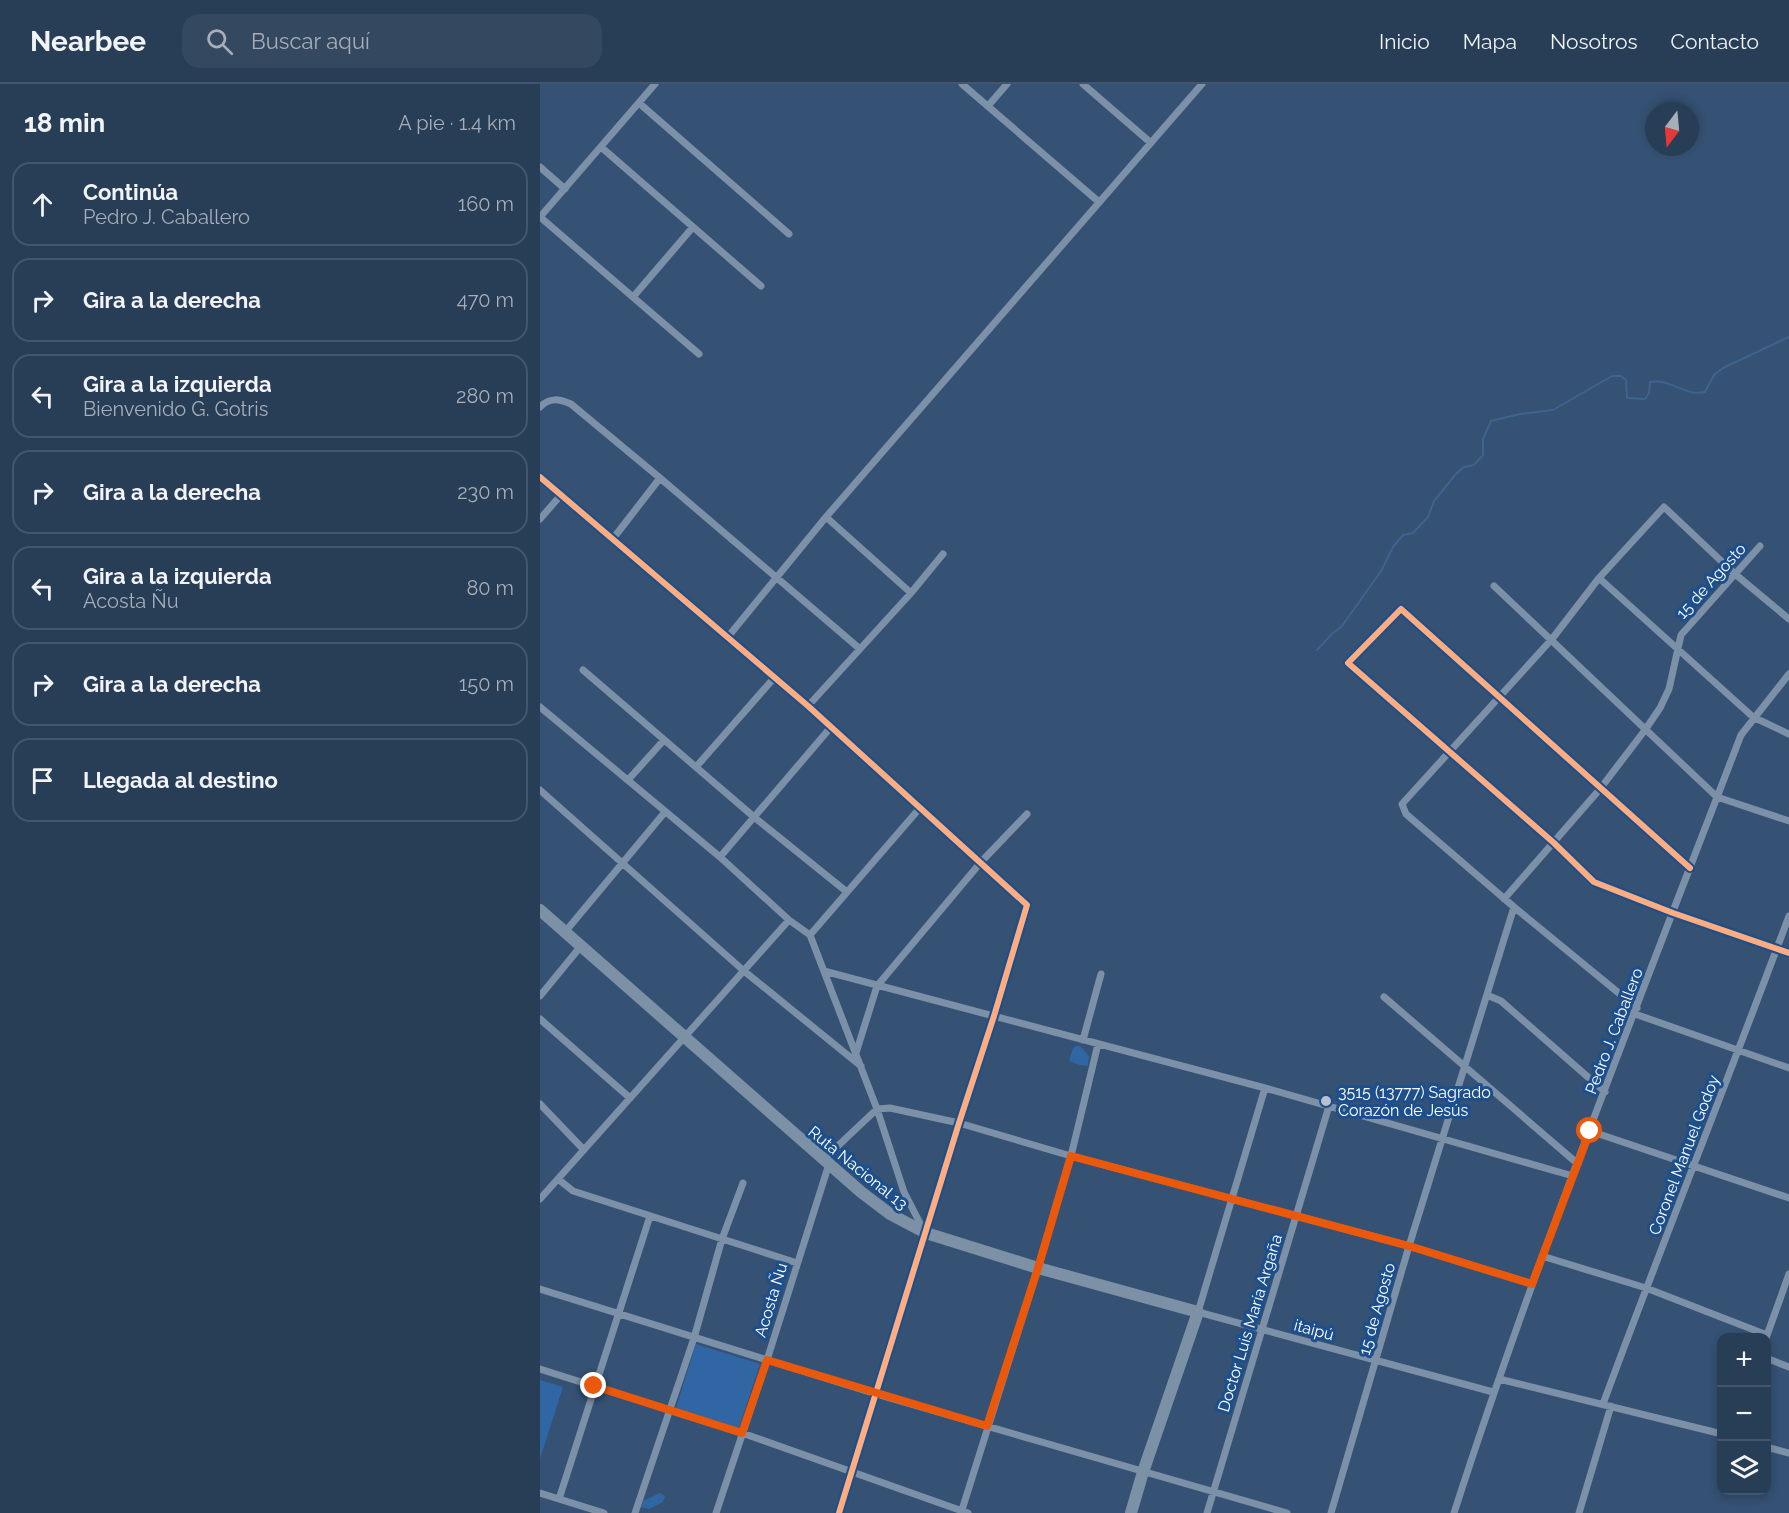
<!DOCTYPE html>
<html lang="es">
<head>
<meta charset="utf-8">
<style>
  :root { --surface:#283d56; --page:#344860; --text:#f1f3f6; --muted:#a5aeb9; --line:#44566c }
  body { margin:0; font-family:Raleway,sans-serif; background:var(--page); color:var(--text) }
  .controls { position:absolute; right:18px; bottom:18px; display:grid; overflow:hidden; border-radius:12px; box-shadow:0 3px 9px #0003 }
  .controls button { width:54px; height:54px; display:grid; place-items:center; padding:0; border:0; border-bottom:2px solid var(--line); background:var(--surface); color:var(--text); font:30px sans-serif }
  .compass { position:absolute; left:1105px; top:18px; width:54px; height:54px; border-radius:50%; background:var(--surface); box-shadow:0 3px 9px #0003; rotate:196deg }
  .stop { position:absolute; width:18px; height:18px; margin:-14px; border:4px solid #ea580c; border-radius:50%; background:#fff }
  .stop.end { background:#ea580c; border-color:#fff; box-shadow:0 2px 6px #0008 }
  .list { margin:0; padding:0; list-style:none }
  h2 { display:flex; justify-content:space-between; align-items:center; height:78px; margin:0; padding:0 24px; font-size:26px }
  h2 small { font-size:20px; font-weight:400; color:var(--muted) }
  .list li { display:grid; grid-template-columns:39px 1fr auto; gap:18px; align-items:center; box-sizing:border-box; height:84px; margin:0 12px 12px; padding:0 12px; border:2px solid var(--line); border-radius:18px }
  .list b { display:block; font-size:22px; white-space:nowrap }
  .list p { margin:0; font-size:20px; white-space:nowrap; color:var(--muted) }
  .list em { font-size:20px; font-style:normal; color:var(--muted) }
  .icon { flex:none; width:33px; height:33px; fill:none; stroke:currentColor; stroke-width:2; stroke-linecap:round; stroke-linejoin:round }
  .map { position:relative; flex:none; width:1249px; height:1429px; overflow:hidden }
  header { display:flex; align-items:center; gap:36px; box-sizing:border-box; height:84px; padding:0 30px; background:var(--surface); border-bottom:2px solid var(--line) }
  header strong { font-size:28px }
  nav { display:flex; gap:33px; margin-inline-start:auto; font-size:21px }
  .search { width:420px; height:54px; background:var(--page); display:flex; align-items:center; gap:15px; box-sizing:border-box; padding:0 21px; border-radius:18px; color:var(--muted); font-size:22px }
  main { display:flex }
  aside { flex:1; background:var(--surface) }
  .map>svg:first-child { display:block }
  .green { fill:#2f66a3 }
  .lines { fill:none; stroke-linecap:round; stroke-linejoin:round }
  .stream { stroke:#3e638e; stroke-width:2 }
  .street { stroke:#7c91a7; stroke-width:7 }
  .highway { stroke:#7d91a6; stroke-width:12 }
  .cycleway-casing { stroke:#1b4f8d; stroke-width:10 }
  .cycleway { stroke:#ffac80; stroke-width:6 }
  .route { stroke:#ea580c; stroke-width:8 }
  .poi-dot { fill:#b8c2ce; stroke:#1b4f8d; stroke-width:2 }
  .labels { text-anchor:middle; dominant-baseline:central; stroke-width:6; stroke-linejoin:round; paint-order:stroke }
  .street-label { font-size:16px; fill:#fff; stroke:#1b4f8d }
  .poi-label { font-size:16px; fill:#fff; stroke:#1b4f8d; text-anchor:start }
</style>
</head>
<body>
<header>
<strong>Nearbee</strong>
<div class="search"><svg class="icon" aria-label="search" viewBox="0 0 24 24"><circle cx="10" cy="10" r="6"/><path d="M15 15l6 6"/></svg>Buscar aquí</div>
<nav><a>Inicio</a><a>Mapa</a><a>Nosotros</a><a>Contacto</a></nav>
</header>
<main>
<aside>
<h2>18 min<small>A pie · 1.4 km</small></h2>
<ul class="list">
<li><svg class="icon" aria-label="ahead" viewBox="0 0 24 24"><path d="M12 20V5M6 11l6-6 6 6"/></svg><div><b>Continúa</b><p>Pedro J. Caballero</p></div><em>160 m</em></li>
<li><svg class="icon" aria-label="right" viewBox="0 0 24 24"><path d="M7 20v-9h11M14 6l5 5-5 5"/></svg><div><b>Gira a la derecha</b></div><em>470 m</em></li>
<li><svg class="icon" aria-label="left" viewBox="0 0 24 24"><path d="M17 20v-9H6M10 6l-5 5 5 5"/></svg><div><b>Gira a la izquierda</b><p>Bienvenido G. Gotris</p></div><em>280 m</em></li>
<li><svg class="icon" aria-label="right" viewBox="0 0 24 24"><path d="M7 20v-9h11M14 6l5 5-5 5"/></svg><div><b>Gira a la derecha</b></div><em>230 m</em></li>
<li><svg class="icon" aria-label="left" viewBox="0 0 24 24"><path d="M17 20v-9H6M10 6l-5 5 5 5"/></svg><div><b>Gira a la izquierda</b><p>Acosta Ñu</p></div><em>80 m</em></li>
<li><svg class="icon" aria-label="right" viewBox="0 0 24 24"><path d="M7 20v-9h11M14 6l5 5-5 5"/></svg><div><b>Gira a la derecha</b></div><em>150 m</em></li>
<li><svg class="icon" aria-label="arrive" viewBox="0 0 24 24"><path d="M6 21V4h12l-3 4 3 4H6"/></svg><div><b>Llegada al destino</b></div></li>
</ul>
</aside>
<div class="map">
<svg width="1249" height="1429" viewBox="0 0 1249 1429">
  <rect width="100%" height="100%" fill="#355173"/>
  <path class="green" d="M536,962H540L549,972L548,982L540,981L529,977L533,964Z
    M156,1260L220,1280L199,1344L136,1324Z
    M0,1296L23,1303L0,1375Z
    M120,1409L125,1412L123,1418L109,1425L101,1423L103,1417Z"/>
  <g class="lines">
    <path class="stream" d="M777,566L792,550L802,542L841,487L853,463L863,451L873,449L888,433L894,417L916,390L924,383L934,381L943,371V355L951,337L980,330L1013,326L1072,292H1081L1086,296L1087,314L1105,315L1109,309L1110,298C1130,294 1145,313 1165,308L1174,291L1183,284L1249,253"/>
    <path class="street" d="M422,0L559,118
      M543,0L611,59
      M99,19L249,150
      M448,22L467,0
      M61,63L221,202
      M0,83L25,105
      M0,133L159,270
      M0,133L115,0
      M93,213L153,143
      M0,323C10,313 19,315 31,320L120,394L72,456
      M0,393L268,622L487,821L454,932L419,1039L299,1429
      M120,394L320,565
      M286,433L371,509
      M0,435L20,412
      M1059,494L1012,555L862,720L866,730L974,823L1097,924
      M954,502L1177,713L1249,737
      M1249,535L1195,490L1124,423L1059,494L1213,633L1249,650
      M187,554L286,433L662,0
      M43,586L214,733L307,808
      M268,622L371,509L403,470
      M0,623L180,773L249,836L270,851L337,1025L364,1108L383,1145
      M156,683L234,594
      M88,696L124,656
      M0,706L204,887L321,982
      M180,773L291,643
      M1150,784L861,525L808,579L1014,759L1054,798L1133,829L1249,869
      M964,815L1060,705L1105,646L1120,624L1129,605L1141,551L1220,462
      M25,848L125,728
      M270,851L379,725
      M284,887L725,1004L1033,1092
      M947,911L961,917L1065,1008
      M0,912L41,862
      M844,913L1038,1080
      M1095,930L1249,984
      M0,935L90,1014
      M543,956L561,890
      M316,969L337,902L441,778L487,730
      M725,1004L658,1228L953,1308
      M0,1020L44,1066
      M1050,1047L1249,1114
      M284,1075L337,1025L350,1024L419,1039L531,1072L869,1162L992,1200
      M18,1095L33,1107L257,1179
      M0,1115L249,836
      M1002,1172L1106,1204L1227,1251
      M0,1205L336,1310L747,1429
      M1226,1254L1249,1190
      M1226,1274L1249,1283
      M0,1285L202,1349L428,1429
      M959,1295L1182,1350
      M1063,1320C1123,1157 1188,996 1249,832
      M1226,1363L1249,1369
      M0,1409L64,1429
      M19,1415L110,1132
      M95,1429L154,1254L182,1155L203,1099
      M176,1429L227,1276L289,1080
      M421,1429L498,1184L531,1072L558,960
      M667,1429L789,1022
      M791,1429L869,1162L974,823
      M914,1429C999,1166 1102,909 1201,651L1249,590
      M1039,1429L1071,1322"/>
    <path class="highway" d="M0,826L321,1108L350,1130L386,1149L498,1184L658,1228L603,1388L591,1429"/>
    <g class="cycleway-casing">
      <path id="cycleway" d="M0,393L268,622L487,821L454,932L419,1039L299,1429
        M1150,784L861,525L808,579L1014,759L1054,798L1133,829L1249,869"/>
    </g>
    <use href="#cycleway" class="cycleway"/>
  </g>
  <g class="lines">
    <path class="route" d="M54,1302L202,1349L227,1276L447,1342L498,1184L531,1072L869,1162L992,1200L1050,1047"/>
  </g>
  <circle class="poi-dot" cx="786" cy="1017" r="6"/>
  <g class="labels">
    <g class="street-label">
      <text transform="translate(1171 497) rotate(-48)">15 de Agosto</text>
      <text transform="translate(1074 947) rotate(-69)">Pedro J. Caballero</text>
      <text transform="translate(1144 1071) rotate(-69)">Coronel Manuel Godoy</text>
      <text transform="translate(318 1084) rotate(39)">Ruta Nacional 13</text>
      <text transform="translate(231 1216) rotate(-73)">Acosta Ñu</text>
      <text transform="translate(837 1225) rotate(-74)">15 de Agosto</text>
      <text transform="translate(710 1239) rotate(-73)">Doctor Luis María Argaña</text>
      <text transform="translate(774 1246) rotate(15)">itaipú</text>
    </g>
    <g class="poi-label">
      <text x="798" y="1008">3515 (13777) Sagrado<tspan x="798" dy="18">Corazón de Jesús</tspan></text>
    </g>
  </g>
</svg>
<div class="controls">
<button>+</button>
<button>−</button>
<button><svg class="icon" aria-label="layers" viewBox="0 0 24 24"><path d="M12 4l9 5-9 5-9-5zM3 14l9 5 9-5"/></svg></button>
</div>
<svg class="compass" viewBox="-18 -18 36 36"><path d="M0-13l5 13h-10z" fill="#e53935"/><path d="M0 13l5-13h-10z" fill="#a5aeb9"/></svg>
<div class="stop" style="left:1050px;top:1047px"></div>
<div class="stop end" style="left:54px;top:1302px"></div>
</div>
</main>
</body>
</html>
